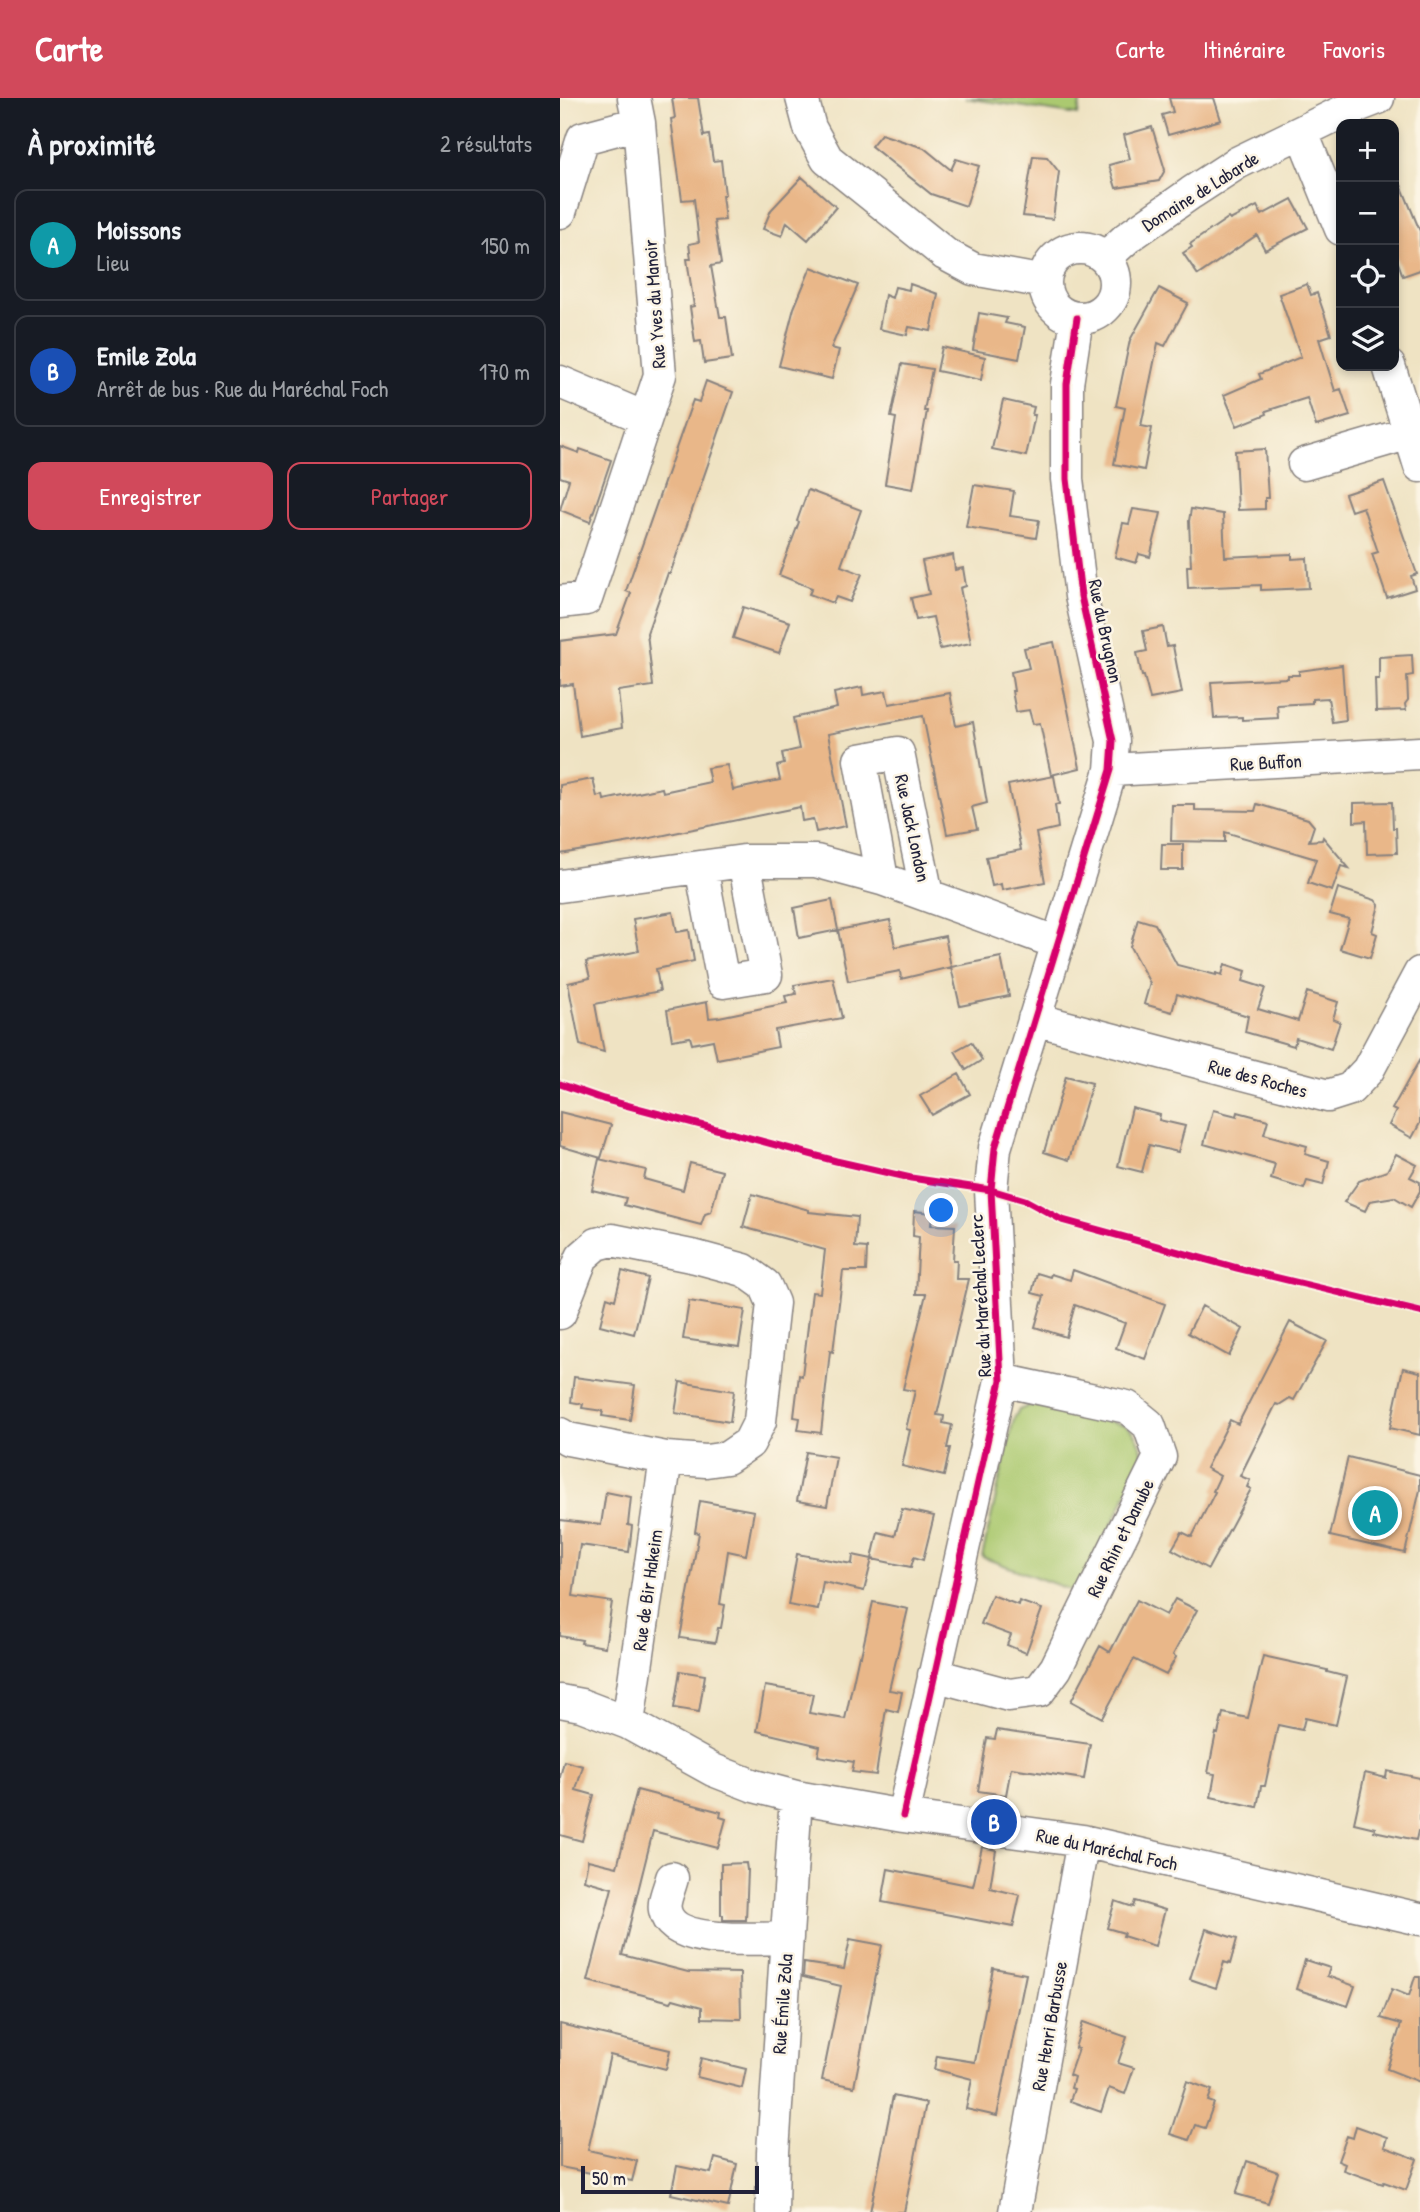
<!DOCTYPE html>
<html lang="fr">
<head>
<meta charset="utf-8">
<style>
  :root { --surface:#171b24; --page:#20242c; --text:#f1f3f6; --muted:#9ea1a6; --line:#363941; --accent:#d1495b }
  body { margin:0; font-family:"Patrick Hand",sans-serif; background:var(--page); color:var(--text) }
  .controls { position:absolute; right:21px; top:21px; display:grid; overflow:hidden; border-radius:14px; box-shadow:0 4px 10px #0003 }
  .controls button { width:63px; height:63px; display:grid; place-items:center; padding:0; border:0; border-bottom:2px solid var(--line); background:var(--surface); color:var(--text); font:35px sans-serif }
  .scale { position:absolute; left:21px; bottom:18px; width:178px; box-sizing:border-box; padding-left:7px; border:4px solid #22223b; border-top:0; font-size:19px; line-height:24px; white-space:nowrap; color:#22223b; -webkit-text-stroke:5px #fcf5e5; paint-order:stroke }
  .you { position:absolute; left:382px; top:1113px; width:24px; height:24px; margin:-18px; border:5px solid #fff; border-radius:50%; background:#1a73e8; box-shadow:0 0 0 10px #1a73e833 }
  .badge { display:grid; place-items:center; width:46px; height:46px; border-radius:50%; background:var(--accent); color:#fff; font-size:23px; font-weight:700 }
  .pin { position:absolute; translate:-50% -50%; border:4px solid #fff; box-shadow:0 2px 7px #0006 }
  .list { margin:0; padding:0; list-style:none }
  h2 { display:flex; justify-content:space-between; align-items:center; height:91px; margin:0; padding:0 28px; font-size:30px }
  h2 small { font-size:23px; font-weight:400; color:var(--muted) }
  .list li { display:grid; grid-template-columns:46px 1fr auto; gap:21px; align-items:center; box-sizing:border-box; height:112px; margin:0 14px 14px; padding:0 14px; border:2px solid var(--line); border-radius:14px }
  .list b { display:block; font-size:26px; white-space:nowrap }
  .list p { margin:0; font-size:23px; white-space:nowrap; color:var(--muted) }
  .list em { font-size:23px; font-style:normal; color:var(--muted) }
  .actions { display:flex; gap:14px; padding:21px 28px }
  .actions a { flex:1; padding:16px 0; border:2px solid var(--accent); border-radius:14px; text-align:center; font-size:24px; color:var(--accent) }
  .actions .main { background:var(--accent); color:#fff }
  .icon { flex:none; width:38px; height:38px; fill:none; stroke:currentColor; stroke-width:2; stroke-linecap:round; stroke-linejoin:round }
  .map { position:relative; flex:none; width:860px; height:2114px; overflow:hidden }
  header { display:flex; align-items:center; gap:42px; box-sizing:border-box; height:98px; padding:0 35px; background:var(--accent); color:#fff }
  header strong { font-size:33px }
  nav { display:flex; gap:38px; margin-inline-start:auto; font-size:24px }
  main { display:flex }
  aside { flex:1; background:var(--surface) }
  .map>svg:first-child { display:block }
  .green { fill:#abc970; stroke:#667656; stroke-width:2 }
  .building { fill:#e9b789 }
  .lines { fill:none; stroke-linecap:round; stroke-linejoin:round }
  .minor-casing { stroke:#88827f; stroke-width:35 }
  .minor { stroke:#fff; stroke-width:32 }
  .cycleway-casing { stroke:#fcf5e5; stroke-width:11 }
  .cycleway { stroke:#d6006c; stroke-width:7 }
  .labels { text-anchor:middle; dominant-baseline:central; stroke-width:5; stroke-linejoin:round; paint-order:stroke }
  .street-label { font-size:19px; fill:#22223b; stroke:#fcf5e5 }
</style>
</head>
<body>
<header>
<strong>Carte</strong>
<nav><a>Carte</a><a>Itinéraire</a><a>Favoris</a></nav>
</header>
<main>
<aside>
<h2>À proximité<small>2 résultats</small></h2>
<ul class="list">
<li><span class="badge" style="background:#0f9aa8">A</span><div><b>Moissons</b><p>Lieu</p></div><em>150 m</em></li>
<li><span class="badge" style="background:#1a4fb4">B</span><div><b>Emile Zola</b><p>Arrêt de bus · Rue du Maréchal Foch</p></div><em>170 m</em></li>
</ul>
<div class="actions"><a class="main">Enregistrer</a><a>Partager</a></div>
</aside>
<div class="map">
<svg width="860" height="2114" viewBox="0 0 860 2114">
  <rect width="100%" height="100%" fill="#fcf5e5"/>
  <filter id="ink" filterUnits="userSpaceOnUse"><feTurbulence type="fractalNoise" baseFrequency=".0143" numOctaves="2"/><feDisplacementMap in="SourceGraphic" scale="14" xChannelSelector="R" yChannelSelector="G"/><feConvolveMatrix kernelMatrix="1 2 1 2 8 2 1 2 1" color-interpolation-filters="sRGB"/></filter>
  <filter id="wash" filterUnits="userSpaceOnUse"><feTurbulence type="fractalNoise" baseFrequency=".00686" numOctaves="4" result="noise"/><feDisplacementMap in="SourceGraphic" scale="28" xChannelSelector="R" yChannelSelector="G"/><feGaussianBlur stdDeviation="1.57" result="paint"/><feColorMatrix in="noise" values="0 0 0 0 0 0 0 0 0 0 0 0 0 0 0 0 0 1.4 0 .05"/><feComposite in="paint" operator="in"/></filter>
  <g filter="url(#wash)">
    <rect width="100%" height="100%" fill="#efe3c3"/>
    <path class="green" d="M405,0H521L518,17Z
      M473,1306L565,1327C578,1335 582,1347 583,1362L519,1495L422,1459L454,1320L459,1312Z"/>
    <g id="blocks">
      <path class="building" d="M112,0H138L144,38L149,37L153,63L161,62L165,97H162L165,122L154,123L161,166L151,168L160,219H166L172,261L144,265L141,243L135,244L130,209L134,208L127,161H131L129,146L139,144L134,101L122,102L111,21L115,20Z
        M609,0H654L661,22L608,37L602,17L613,14Z
        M592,29L605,72L599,83L556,90L549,67L570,61L564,37Z
        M321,36L364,50L391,72L396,61L419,68L406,108L371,96L311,48Z
        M473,58L487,59L499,74L493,121L463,118Z
        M834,70L860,133V172L843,178L834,154Z
        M242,79L276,109L248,142L227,124L222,138L203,131L211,112Z
        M732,101L748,130L705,152L697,137L638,177L623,155L632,149L630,146L668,120L670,122L697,108L702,117Z
        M251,169L298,187L271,250L279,252L272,281L219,268L234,210Z
        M350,186L378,196L371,233L349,229L347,237L319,231L325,197L332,200L335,189L349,192Z
        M747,186L751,197L757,195L765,218L771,237L759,241L775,293L781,291L790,318L756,328L747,300L706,313L707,316L677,328L664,297L701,281L699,276L741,259L719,196Z
        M599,190L628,205L605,248L598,245L581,328L592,330L584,372L554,366L565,310L556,308L570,242Z
        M419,215L447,220L445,225L465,229L459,261L413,252Z
        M382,249L425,259L421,282L377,273Z
        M342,266L372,271L364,313H367L353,391L325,386L336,320L331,319Z
        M146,283L173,294L110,476L108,475L87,535L93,588L58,593L62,630L20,638L13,586L0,588V543L56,536L71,495L66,493L133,302L139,304Z
        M443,302L474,309L472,317H475L466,358L432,351Z
        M0,348L19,355L20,351L51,362L30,424L0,412L9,382L0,379Z
        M705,351L708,400H705V411L678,412L675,353Z
        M824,383L857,476L851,478L855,491L827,500L812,456L818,454L803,409L791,413L785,396Z
        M414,387L454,393L450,418L479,422L476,440L406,429Z
        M248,392L301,412L281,468L302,476L290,504L276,499L273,505L249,496L252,490L219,477L239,424L237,423Z
        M573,411L601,415L590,459L579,456L576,465L555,459L563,425L569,426Z
        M631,411L663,416L665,459L732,456V461L747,460L749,490L701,492V487L628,490L627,468H631L629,423Z
        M393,457L395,472L403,470L406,488L400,490L411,545L380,551L373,519L356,522L351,500L369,496L362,463Z
        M183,509L230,524L219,555L173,540Z
        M603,529L607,549L613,548L622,595L590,601L584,578H582L577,555L587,553L583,533Z
        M494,544L520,670L491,677L480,625L473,626L469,612L456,614L452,593H454L451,574L469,570L464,550Z
        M852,557L853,577L847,578L848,602L845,606L846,612L816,613L815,581H819V559Z
        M782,567L786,622L772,624L768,600L752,601V605L717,607L718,620L682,622V619L654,620L651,584L728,580V577H739V573Z
        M302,589L303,597L326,593L329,606L390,595L396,628L413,624L427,705L412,709L417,731L387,736L363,618L268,636L286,728L256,734L253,721L242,723L240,709L71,744L0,756V687L33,681L37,699L43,697L44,702L102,690L103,694L150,684L147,670L167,667L173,692L220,682L217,668L224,666L222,655L239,651L233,620L277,610L274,595Z
        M494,678L499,706L495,707L498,730L476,735L485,784L442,792L441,786L432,788L426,759L461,752L448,687Z
        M832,704L833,730H836L837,755L807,756L806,723L794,724V705Z
        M697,706L748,721L754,728L749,743L762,742L763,739L789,770L781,768L772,793L748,785L756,761L665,734V744L611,743L612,707H635V712L695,713Z
        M602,746H623V772H601Z
        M778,790L815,802L819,807L812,834L817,836L810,860L780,851L789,821L770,816Z
        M272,802L278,832L239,840L234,810Z
        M113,814L117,834L129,832L134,863L96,871L100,893L35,906L44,954L20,947L8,885L30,880L26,864L79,853L73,821Z
        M578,821L595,826L617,867L656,877V875L662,877L665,866L686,873L683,883L705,890L698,911L738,923L747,894L778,904L773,921L780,924L771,951L736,940L734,948L685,934L688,918L617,896L612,914L584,906L590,885L570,849Z
        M330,822L335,849L385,838L391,869L341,881L340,873L288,883L278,832Z
        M441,859L449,898L400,908L391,869Z
        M273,880L282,920L215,932L218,949L157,961L153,942L132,946L130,939L112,942L107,912L147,904L149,920L159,919L227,905L225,898L236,896L234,887Z
        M411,944L422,962L406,972L395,953Z
        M860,961V1025L852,1040L829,1027L836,1013L832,1011Z
        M399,976L410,996L372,1017L360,998Z
        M506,978L532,985L509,1062L484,1054Z
        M572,1010L600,1017L599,1022L625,1028L618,1054L589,1047L582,1074L558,1068Z
        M653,1012L677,1018L678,1014L708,1022L704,1036L747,1048L745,1056L769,1063L763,1087L747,1083L744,1091L711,1081L715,1066L644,1046Z
        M0,1014L51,1027L41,1060L0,1048Z
        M836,1056L857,1067L850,1079L860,1084V1093L851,1109L834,1099L810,1103L805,1113L784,1104L799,1083L827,1073Z
        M39,1061L86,1072L84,1081L123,1092L130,1065L162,1073L151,1114L145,1116L141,1127L64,1107L66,1100L32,1092Z
        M192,1096L249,1112V1114L297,1119L295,1149L307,1150L306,1173H283L273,1254L270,1253L261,1335L238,1332L240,1320L234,1319L239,1277L242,1278L252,1194L260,1195L265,1152L183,1129Z
        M354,1113L372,1115L371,1127L395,1128L393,1162H397L396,1181H409L377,1317L384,1318L383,1325L392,1327L387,1350H390L384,1378L342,1368L350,1332L346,1331L355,1293L343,1291L366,1196H356L359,1139L353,1138Z
        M513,1172L605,1206L585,1261L556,1250L565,1225L515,1207L506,1239L475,1229L484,1198L472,1195L477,1175L490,1179L491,1176L510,1182Z
        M62,1173L88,1180L74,1236L40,1227L47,1199L55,1202Z
        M129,1203L185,1212L179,1249L123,1241Z
        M642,1208L683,1231L669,1258L628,1235Z
        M730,1224L767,1243L734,1302L730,1300L719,1307L716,1306L680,1378L690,1382L687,1389L691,1391L648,1471L612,1451L622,1434L632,1439L655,1394L653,1393L660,1378L646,1370L670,1322L678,1326Z
        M843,1270L860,1274V1337L830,1330Z
        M14,1279L75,1287L70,1322L42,1318L43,1313L22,1310L23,1306L11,1304Z
        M120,1284L174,1293L170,1324L115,1315Z
        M246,1354L276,1359L267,1408L237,1403Z
        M788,1359L860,1377V1392L845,1455L770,1438Z
        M46,1394L71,1399L68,1427L72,1428L69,1454L20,1447L13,1498L52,1504L45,1549L21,1545L22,1542L0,1538V1422L41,1427Z
        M140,1403L194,1413L186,1457L168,1453L160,1506L165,1507L161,1530H158L155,1545L120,1540L139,1435L135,1434Z
        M342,1411L374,1418L363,1462L354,1459L351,1469L312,1461L318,1434L335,1438Z
        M237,1456L292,1466L293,1457L312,1461L304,1493L263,1484L258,1512L228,1507Z
        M432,1497L458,1507L459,1503L482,1511L466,1555L447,1547L451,1537L421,1526Z
        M615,1501L637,1512L613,1557L616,1559L606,1577L574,1561L542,1620L511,1603L540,1548L550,1554L577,1502L606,1517Z
        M313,1504L348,1511L329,1592L342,1594L338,1614L326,1611L316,1677L292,1674L294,1664L258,1658L260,1648L197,1633L205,1588L253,1596L249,1615L285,1621L299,1557L301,1558Z
        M703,1558L767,1572V1574L787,1579L776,1627L745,1620L742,1632L718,1627L705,1688H701L697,1709L651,1699L655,1676L648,1675L656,1635L658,1636L663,1615L688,1620Z
        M120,1573L145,1577L139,1614L114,1610Z
        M437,1632L530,1646L524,1681L451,1670L446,1697L418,1693L427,1640L435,1641Z
        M4,1663L23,1668L16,1692L34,1697L22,1743L0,1737V1679Z
        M827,1673L860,1680V1733H858L856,1742L814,1733L815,1730L794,1725L805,1675L826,1680Z
        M77,1692L161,1714L160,1719L166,1721L158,1750L93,1733L62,1857L128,1874L180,1875L181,1921L142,1920V1909L113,1901L111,1904L28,1883L52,1790L24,1782L28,1762L57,1769Z
        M422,1749L436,1752L430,1790L460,1797L453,1829L322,1804L328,1771L413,1788Z
        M186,1765L187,1772H188L186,1822H163V1817H161V1766Z
        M555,1803L573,1809L575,1803L605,1812L595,1848L563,1838L564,1835L547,1830Z
        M646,1831L677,1841L670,1866L664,1864L656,1890L630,1881Z
        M290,1841L322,1847L294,1989L262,1982L281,1888L243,1879L244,1865L284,1871Z
        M745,1862L770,1870L767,1878L795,1888L788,1908L736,1891Z
        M433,1870L466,1876L437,2018L406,2011L412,1981L374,1971L377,1958L415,1964Z
        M855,1879H860V1984L827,1971L841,1926L821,1920L832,1891L849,1898Z
        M523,1924L567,1939L558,1965L574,1970L565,1996L549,1990L541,2014L510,2003L514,1991L511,1990L514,1979L509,1977L518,1951L515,1950Z
        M0,1926L110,1952L106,1971L50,1957L28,2052L77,2063L72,2083L0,2069Z
        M141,1960L186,1971L182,1990L137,1979Z
        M627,1983L652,1992L648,2003L654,2005L645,2030L635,2027L629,2042L610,2036Z
        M333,1998L366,2005L344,2114H310Z
        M796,2028L827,2039L824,2049L857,2061L846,2092L824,2084L823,2086L783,2072L785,2066L778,2063L787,2038L793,2040Z
        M155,2060L177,2066L168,2109L111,2096L117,2068L151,2075Z
        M687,2063L718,2074L708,2105L676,2096Z"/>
    </g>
  </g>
  <g filter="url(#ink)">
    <use href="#blocks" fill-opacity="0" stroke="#88827f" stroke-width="2"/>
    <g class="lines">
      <g class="minor-casing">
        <path id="minor" d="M242,0L250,30L267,61L385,156L413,171L485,184
          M742,35L781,131
          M0,114L23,40L79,25
          M485 185a35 35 0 1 1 70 0a35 35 0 1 1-70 0Z
          M545,160L567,140L631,95L677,65L782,14L818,0
          M829,268L860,368
          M0,284L85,320
          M744,366L850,335
          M0,504L26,501L100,277L79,25L74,0
          M551,672L860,655
          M141,769L163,884L206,877L184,763
          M322,781L300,662L338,655L367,797
          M0,788L184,763H256L322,781L498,845
          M474,921L768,998L790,991L808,972L860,875
          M0,1215L22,1159L37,1146L52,1142L136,1159L184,1172L205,1187L213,1205L200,1323L189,1345L167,1360L146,1363L106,1360L8,1341L0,1336
          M374,1577L449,1597L479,1593L496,1570L600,1359L589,1327L567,1309L441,1282
          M0,1603L21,1607L68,1625L153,1672L194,1688L236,1699L343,1718L523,1743L860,1821
          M68,1625L106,1360
          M343,1718L441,1282L431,1092L435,1050L551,672L553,643L521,498L507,381V286L517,220
          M112,1780C110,1789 103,1803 105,1812C111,1849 199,1840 227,1840
          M212,2114L213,2054L236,1699
          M455,2114L523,1743"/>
      </g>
      <use href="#minor" class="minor"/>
      <g class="cycleway-casing">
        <path id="cycleway" d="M0,986L43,1001L276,1063L351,1080L431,1092L465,1102L502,1122L677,1170L860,1214
          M343,1718L441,1282L431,1092L435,1050L551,672L553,643L521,498L507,381V286L517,220"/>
      </g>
      <use href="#cycleway" class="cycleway"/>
    </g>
  </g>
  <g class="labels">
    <g class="street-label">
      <text transform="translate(640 93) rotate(-32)">Domaine de Labarde</text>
      <text transform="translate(94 206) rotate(-94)">Rue Yves du Manoir</text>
      <text transform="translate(546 533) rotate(78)">Rue du Brugnon</text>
      <text transform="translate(706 664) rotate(-3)">Rue Buffon</text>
      <text transform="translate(353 730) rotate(78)">Rue Jack London</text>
      <text transform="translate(698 980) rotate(15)">Rue des Roches</text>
      <text transform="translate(420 1198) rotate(-93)">Rue du Maréchal Leclerc</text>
      <text transform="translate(560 1440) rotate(-64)">Rue Rhin et Danube</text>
      <text transform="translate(87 1492) rotate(-82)">Rue de Bir Hakeim</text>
      <text transform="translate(547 1751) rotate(12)">Rue du Maréchal Foch</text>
      <text transform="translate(222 1906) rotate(-86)">Rue Émile Zola</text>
      <text transform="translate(489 1928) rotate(-80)">Rue Henri Barbusse</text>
    </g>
  </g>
</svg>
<div class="controls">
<button>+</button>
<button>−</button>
<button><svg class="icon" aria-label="locate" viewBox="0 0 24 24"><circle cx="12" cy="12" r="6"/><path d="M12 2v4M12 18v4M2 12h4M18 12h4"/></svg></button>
<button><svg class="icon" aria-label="layers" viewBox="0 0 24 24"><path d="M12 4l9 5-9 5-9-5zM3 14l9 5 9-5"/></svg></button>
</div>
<div class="scale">50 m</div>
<div class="you"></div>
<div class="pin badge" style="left:815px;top:1415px;background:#0f9aa8">A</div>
<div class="pin badge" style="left:434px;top:1724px;background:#1a4fb4">B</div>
</div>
</main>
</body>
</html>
